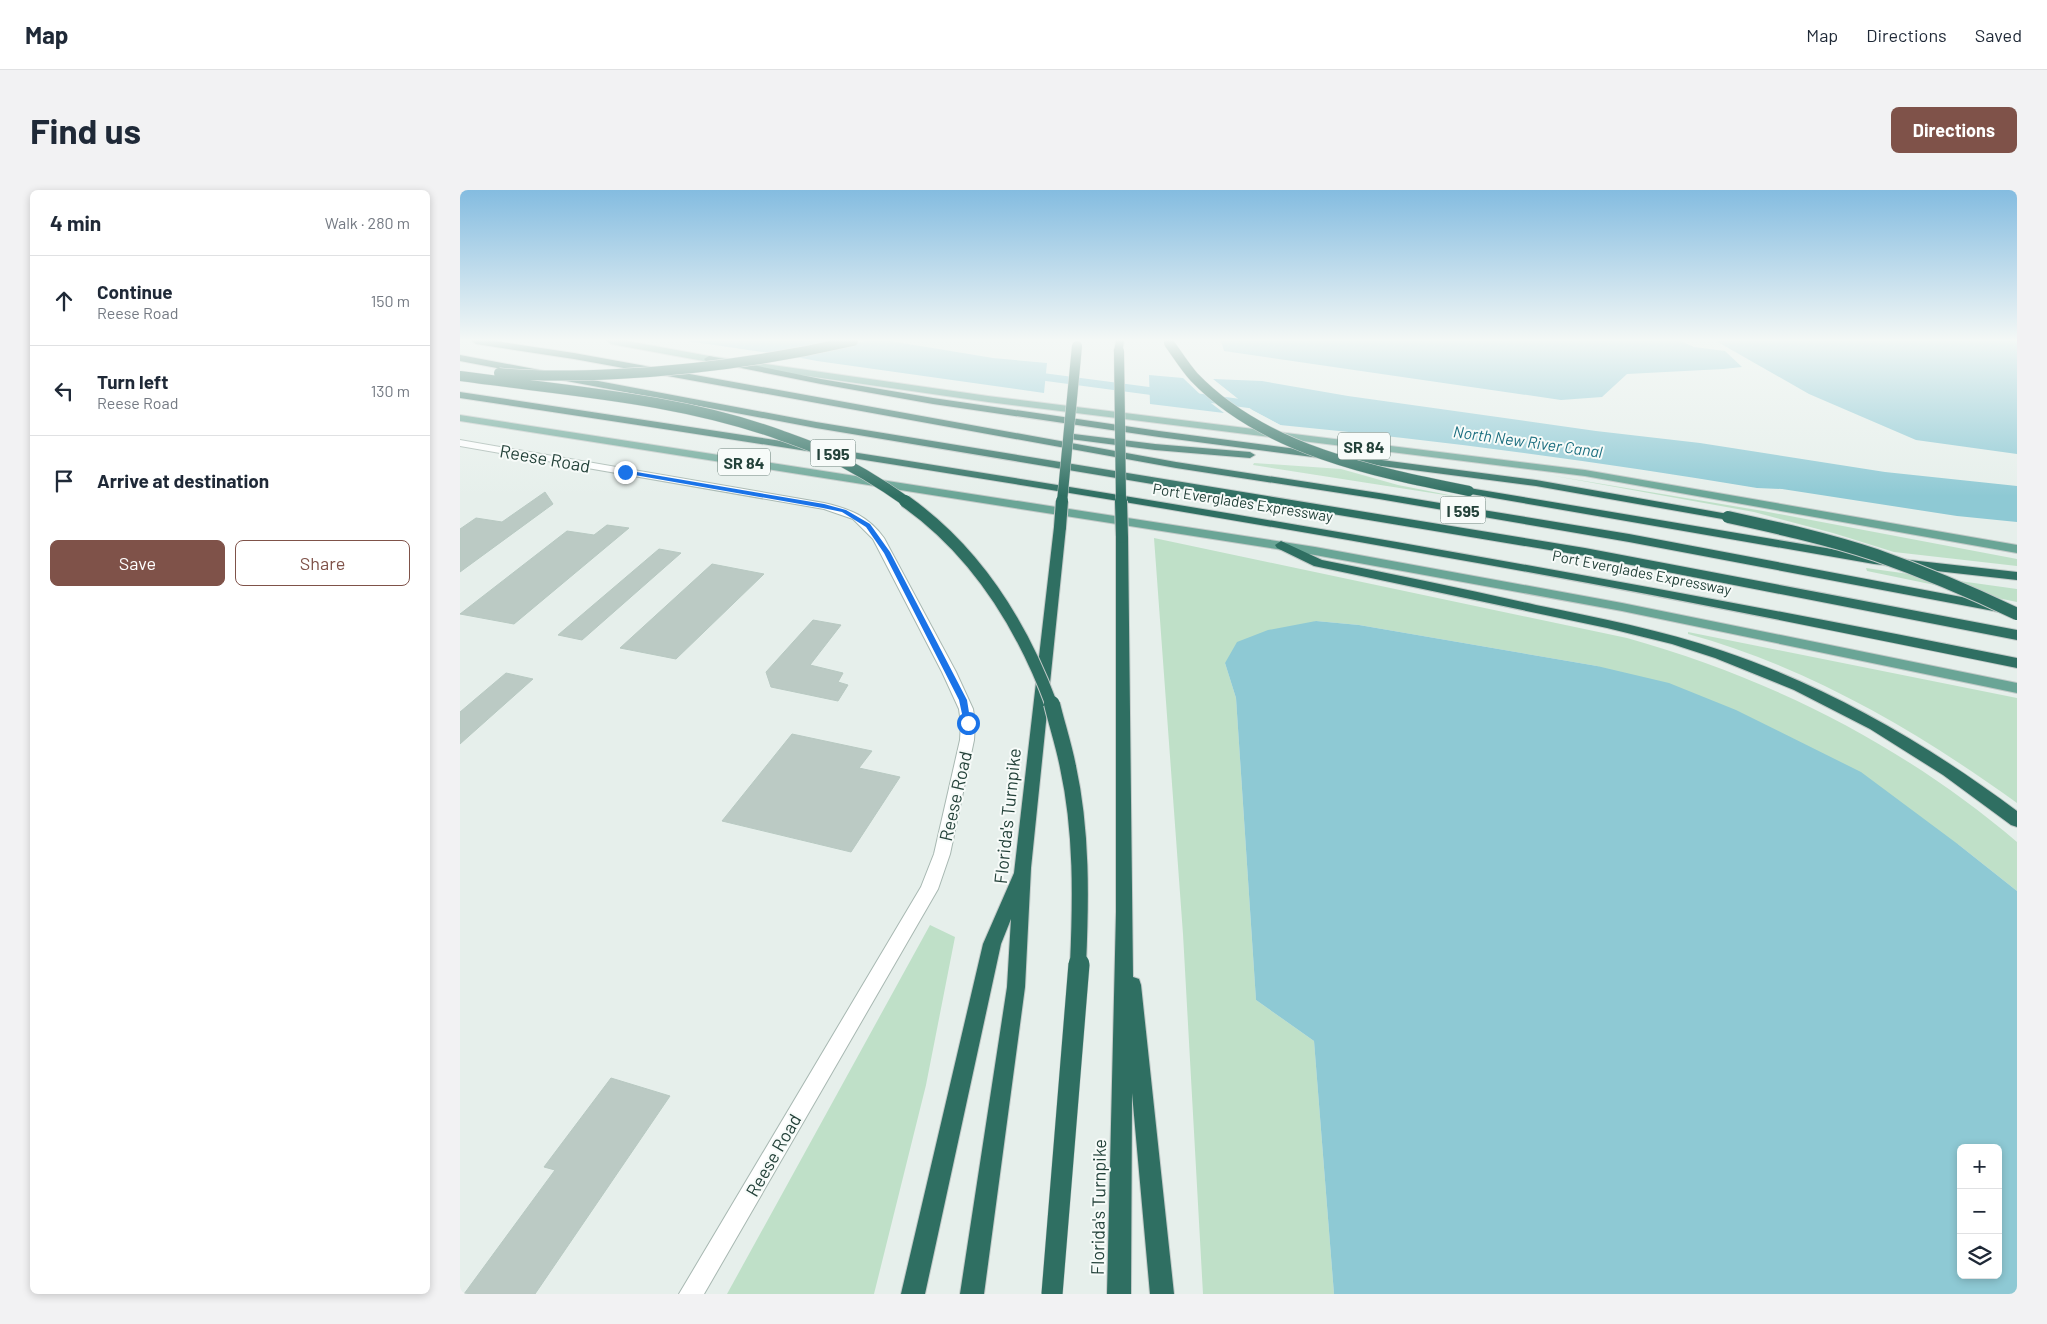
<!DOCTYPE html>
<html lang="en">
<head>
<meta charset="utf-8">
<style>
  :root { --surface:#fff; --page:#f2f2f3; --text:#1f2937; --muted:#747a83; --line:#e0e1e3; --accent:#7f5249 }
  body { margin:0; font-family:Barlow,sans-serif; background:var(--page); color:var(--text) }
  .controls { position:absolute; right:15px; bottom:15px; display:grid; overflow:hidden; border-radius:8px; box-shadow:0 2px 8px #0003 }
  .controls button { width:45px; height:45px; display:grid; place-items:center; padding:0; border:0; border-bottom:1px solid var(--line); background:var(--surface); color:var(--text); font:25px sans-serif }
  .stop { position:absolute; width:15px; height:15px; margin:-11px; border:4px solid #1a73e8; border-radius:50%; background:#fff }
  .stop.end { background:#1a73e8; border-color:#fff; box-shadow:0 1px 5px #0008 }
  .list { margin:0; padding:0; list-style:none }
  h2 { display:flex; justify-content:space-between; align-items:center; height:65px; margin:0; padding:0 20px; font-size:21px }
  h2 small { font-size:16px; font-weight:400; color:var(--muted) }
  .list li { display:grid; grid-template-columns:32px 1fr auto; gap:15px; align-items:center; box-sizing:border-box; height:90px; padding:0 20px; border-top:1px solid var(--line) }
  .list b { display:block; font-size:19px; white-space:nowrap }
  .list p { margin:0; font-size:16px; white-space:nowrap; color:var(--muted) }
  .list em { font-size:16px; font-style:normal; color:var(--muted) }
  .actions { display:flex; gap:10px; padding:15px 20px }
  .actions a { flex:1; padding:11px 0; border:1px solid var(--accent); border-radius:8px; text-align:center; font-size:18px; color:var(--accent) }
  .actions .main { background:var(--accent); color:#fff }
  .icon { flex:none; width:28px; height:28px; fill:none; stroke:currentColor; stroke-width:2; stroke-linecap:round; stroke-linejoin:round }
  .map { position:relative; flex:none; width:1557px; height:1104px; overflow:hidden; border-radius:8px }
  header { display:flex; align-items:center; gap:30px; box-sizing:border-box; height:70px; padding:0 25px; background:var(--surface); border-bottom:1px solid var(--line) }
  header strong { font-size:24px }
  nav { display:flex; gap:28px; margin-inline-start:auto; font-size:18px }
  .intro { display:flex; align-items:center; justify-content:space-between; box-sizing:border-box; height:120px; padding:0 30px }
  h1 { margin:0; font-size:35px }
  .button { padding:12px 22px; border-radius:8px; background:var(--accent); color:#fff; font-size:18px; font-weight:700 }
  main { display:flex; gap:30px; padding:0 30px }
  aside { flex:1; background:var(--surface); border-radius:8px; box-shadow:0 2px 8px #0003 }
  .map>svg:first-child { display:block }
  .green { fill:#bfe0c8 }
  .water { fill:#8ec9d4; fill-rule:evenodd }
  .pier { fill:#e6efeb }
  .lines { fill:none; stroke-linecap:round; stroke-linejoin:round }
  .canal { fill:#8ec9d4; fill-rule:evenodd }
  .building { fill:#bbcac4; stroke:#b8c9c2 }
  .minor-casing { stroke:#a8b8b2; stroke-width:2 }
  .primary-casing { stroke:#c2cac8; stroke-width:2 }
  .motorway-casing { stroke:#c2cac8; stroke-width:2 }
  .minor { fill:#fff; fill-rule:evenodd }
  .primary { fill:#6aa596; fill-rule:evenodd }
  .motorway { fill:#2f6f62; fill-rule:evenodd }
  .motorway-bridge-far3-casing { stroke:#c2cac8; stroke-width:11; stroke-linecap:butt }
  .motorway-bridge-far2-casing { stroke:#c2cac8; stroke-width:14; stroke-linecap:butt }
  .motorway-bridge-far1-casing { stroke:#c2cac8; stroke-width:18; stroke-linecap:butt }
  .motorway-bridge-casing { stroke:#c2cac8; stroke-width:22; stroke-linecap:butt }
  .motorway-bridge-far3 { stroke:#2f6f62; stroke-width:10 }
  .motorway-bridge-far2 { stroke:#2f6f62; stroke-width:12 }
  .motorway-bridge-far1 { stroke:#2f6f62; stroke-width:16 }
  .motorway-bridge { stroke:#2f6f62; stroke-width:21 }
  .route { fill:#1a73e8 }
  .labels { text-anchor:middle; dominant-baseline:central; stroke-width:4; stroke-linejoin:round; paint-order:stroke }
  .far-street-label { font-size:15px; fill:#24423a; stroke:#f7fbf9 }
  .far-water-label { font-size:16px; font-style:italic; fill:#1c6f80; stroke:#f7fbf9 }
  .shield { fill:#f7fbf9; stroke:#637a73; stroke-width:1 }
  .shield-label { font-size:16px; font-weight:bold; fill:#24423a }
  .street-label { font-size:18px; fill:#24423a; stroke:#f7fbf9 }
</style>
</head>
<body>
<header>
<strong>Map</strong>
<nav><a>Map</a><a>Directions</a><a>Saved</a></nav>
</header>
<div class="intro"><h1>Find us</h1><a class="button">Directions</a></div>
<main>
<aside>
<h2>4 min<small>Walk · 280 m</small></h2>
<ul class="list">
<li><svg class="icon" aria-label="ahead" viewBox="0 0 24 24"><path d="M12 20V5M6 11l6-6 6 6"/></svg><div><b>Continue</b><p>Reese Road</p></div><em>150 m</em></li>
<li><svg class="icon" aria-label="left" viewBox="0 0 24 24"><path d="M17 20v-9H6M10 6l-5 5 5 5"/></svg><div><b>Turn left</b><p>Reese Road</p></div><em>130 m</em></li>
<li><svg class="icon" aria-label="arrive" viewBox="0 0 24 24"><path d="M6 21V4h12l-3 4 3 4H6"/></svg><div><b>Arrive at destination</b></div></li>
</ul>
<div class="actions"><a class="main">Save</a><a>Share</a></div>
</aside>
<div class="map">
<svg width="1557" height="1104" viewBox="0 0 1557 1104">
  <rect width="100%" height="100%" fill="#e6efeb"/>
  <path class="green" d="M794,273L881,279L938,295L1004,308L793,275Z
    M1089,285L1303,321L1557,369V376L1434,362L1373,343L1294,322Z
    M694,348L1167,448C1310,488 1443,555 1557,652V701L1499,655L1137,476L899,435L856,431L765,473L776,508L796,810L854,851L874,1104H743L723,744Z
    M1406,378L1557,399V412L1407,381Z
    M1228,442L1557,508V613C1457,541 1348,477 1228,444Z
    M470,735L495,747L466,895L414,1104H267Z"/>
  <path class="water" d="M227,151H372L310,163Z
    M406,151H430L533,168L587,173L584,203L357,171L336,167Z
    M761,151H1221L1234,157L1265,161L1282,177L1263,179L1167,184L1142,207L1101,210L764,161Z
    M1256,151H1557V264L1456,250L1349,204Z
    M689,185L723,188L743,207L764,223L690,214Z
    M753,189L802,191L888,206L1136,241L1240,253L1425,282L1557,296V332L1497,326L1322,299L1297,298C1138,272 980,250 820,235L792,220Z
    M856,431L899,435L1137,476L1209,493L1276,520L1401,582L1499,655L1557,701V1104H874L854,851L796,810L776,508L765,473L777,452L808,440ZM1501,958H1538V1085H1501Z"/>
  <path class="pier" d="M751,188L792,220L826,238L819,237L791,222L765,203L751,191Z"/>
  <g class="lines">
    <path class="canal" d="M560,180L811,213L818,217L811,221L556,187L554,184L556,181Z"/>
  </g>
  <path class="building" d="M85,302L93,314L0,382V339L16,328L42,332Z
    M147,335L169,338L54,434L0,424L107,341L134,345Z
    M199,359L221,363L122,450L98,445Z
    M252,374L304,384L216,469L160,458Z
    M353,430L381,435L350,475L383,483L378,492L388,495L378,511L311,497L306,482Z
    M46,483L73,489L0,554V522Z
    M332,544L412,561L399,578L440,587L391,662L262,631Z
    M151,888L210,906L75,1104H4L95,980L84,977Z"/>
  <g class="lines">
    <g class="minor-casing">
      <path id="minor" d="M0,250L364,313C390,319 408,326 424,348L496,482L513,519L515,533L514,550L490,664L478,699L244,1104H219L461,697L474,664L500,550L501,533L499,519L482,482L413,349L393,329L364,319L0,256Z"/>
    </g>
    <g class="primary-casing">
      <path id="primary" d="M147,151H167L249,166L528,206L1125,280L1557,355V363L1125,286L528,212L249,172L151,154Z
        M0,225L855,357L1162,413L1557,493V503L1162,421L855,365L0,231Z"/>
    </g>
    <g class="motorway-casing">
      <path id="motorway" d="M12,151H35L114,163L716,272L919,303L1169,344L1544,415L1550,419L1544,423L1169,352L919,309L716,278L114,169L16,154Z
        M656,151H664L662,163H656L654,161Z
        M0,165L356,232L1125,358L1557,440V450L1125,366L356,238L0,171Z
        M249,166L361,189L473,208L699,241L1076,290L1268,324L1274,327L1268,330L1076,296L699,247L473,214L361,194L246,171L244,169Z
        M0,202C521,280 1040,364 1557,468V478C1362,438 1168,399 972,365C649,307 325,257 0,208Z
        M614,244L695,254L790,262L795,265L790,268L695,260L610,249L609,247Z
        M1009,298L1414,366L1557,382V390L1414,374L1005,303L1003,301L1005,299Z
        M600,333L606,337L571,678L565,797L524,1104H500L547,797L551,729L541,754L465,1104H441L523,754L554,683L594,337Z
        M662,343L668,347L673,787L679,789L681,795L714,1104H690L672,903L671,1104H647L656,722V347Z
        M821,351L862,370C933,384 1005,399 1076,415C1139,428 1202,440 1263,461C1370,497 1467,554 1557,621V637L1551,635L1483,585L1410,539L1334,500L1255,468L1212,454L1147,438L854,376L817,358L815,355Z"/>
    </g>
    <use href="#minor" class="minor"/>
    <use href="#primary" class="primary"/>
    <use href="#motorway" class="motorway"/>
    <g class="motorway-bridge-far3-casing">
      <path id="motorway-bridge-far3" d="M709,153C717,164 725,177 734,187C804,260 914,282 1009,301
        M659,161L661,312
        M39,183C78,187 117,186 157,184C237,180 315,169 393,151
        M0,186C107,201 218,208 320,245C333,250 346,254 359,260C390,275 419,292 447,312
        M602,312L617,156"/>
    </g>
    <g class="motorway-bridge-far2-casing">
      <path id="motorway-bridge-far2" d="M445,311C516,361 562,435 592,516
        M661,311L662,347
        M1268,327C1318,338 1368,349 1416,365C1464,382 1511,402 1557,424
        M600,337L602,311"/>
    </g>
    <g class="motorway-bridge-far1-casing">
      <path id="motorway-bridge-far1" d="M592,514C597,535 604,556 608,577C622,641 621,709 618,775"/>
    </g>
    <g class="motorway-bridge-casing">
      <path id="motorway-bridge" d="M592,1104L619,774"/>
    </g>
    <use href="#motorway-bridge-far3" class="motorway-bridge-far3"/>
    <use href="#motorway-bridge-far2" class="motorway-bridge-far2"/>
    <use href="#motorway-bridge-far1" class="motorway-bridge-far1"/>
    <use href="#motorway-bridge" class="motorway-bridge"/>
  </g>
  <linearGradient id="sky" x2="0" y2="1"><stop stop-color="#84bce0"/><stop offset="0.49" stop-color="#f4f8f6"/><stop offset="1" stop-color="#f4f8f6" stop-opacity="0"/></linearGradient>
  <rect width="1557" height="306" fill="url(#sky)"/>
  <path class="route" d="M165,280L364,314L386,320L410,334L430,362L507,510L511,535L508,536L504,533L499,510L424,363L406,337L382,322L363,318L163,283Z"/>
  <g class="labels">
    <g class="far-street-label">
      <text transform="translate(783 312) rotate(9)">Port Everglades Expressway</text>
      <text transform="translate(1182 382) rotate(11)">Port Everglades Expressway</text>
    </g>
    <g class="far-water-label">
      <text transform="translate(1068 251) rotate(8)">North New River Canal</text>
    </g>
    <g class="shield">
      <rect x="878" y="242.5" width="52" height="27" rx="4"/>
      <rect x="350.5" y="249.5" width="45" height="27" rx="4"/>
      <rect x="258" y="258.5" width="52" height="27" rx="4"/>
      <rect x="980.5" y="306.5" width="45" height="27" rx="4"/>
    </g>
    <g class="shield-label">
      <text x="904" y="256">SR 84</text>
      <text x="373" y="263">I 595</text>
      <text x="284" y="272">SR 84</text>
      <text x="1003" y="320">I 595</text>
    </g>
    <g class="street-label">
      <text transform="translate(85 268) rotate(10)">Reese Road</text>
      <text transform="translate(495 606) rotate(-77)">Reese Road</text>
      <text transform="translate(547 626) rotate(-84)">Florida's Turnpike</text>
      <text transform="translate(313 965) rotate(-60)">Reese Road</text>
      <text transform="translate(638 1017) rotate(-89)">Florida's Turnpike</text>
    </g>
  </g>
</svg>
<div class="controls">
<button>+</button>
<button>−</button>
<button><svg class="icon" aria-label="layers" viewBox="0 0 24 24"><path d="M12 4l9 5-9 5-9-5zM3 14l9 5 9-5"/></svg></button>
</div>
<div class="stop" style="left:508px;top:533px"></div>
<div class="stop end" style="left:165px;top:282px"></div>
</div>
</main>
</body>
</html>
